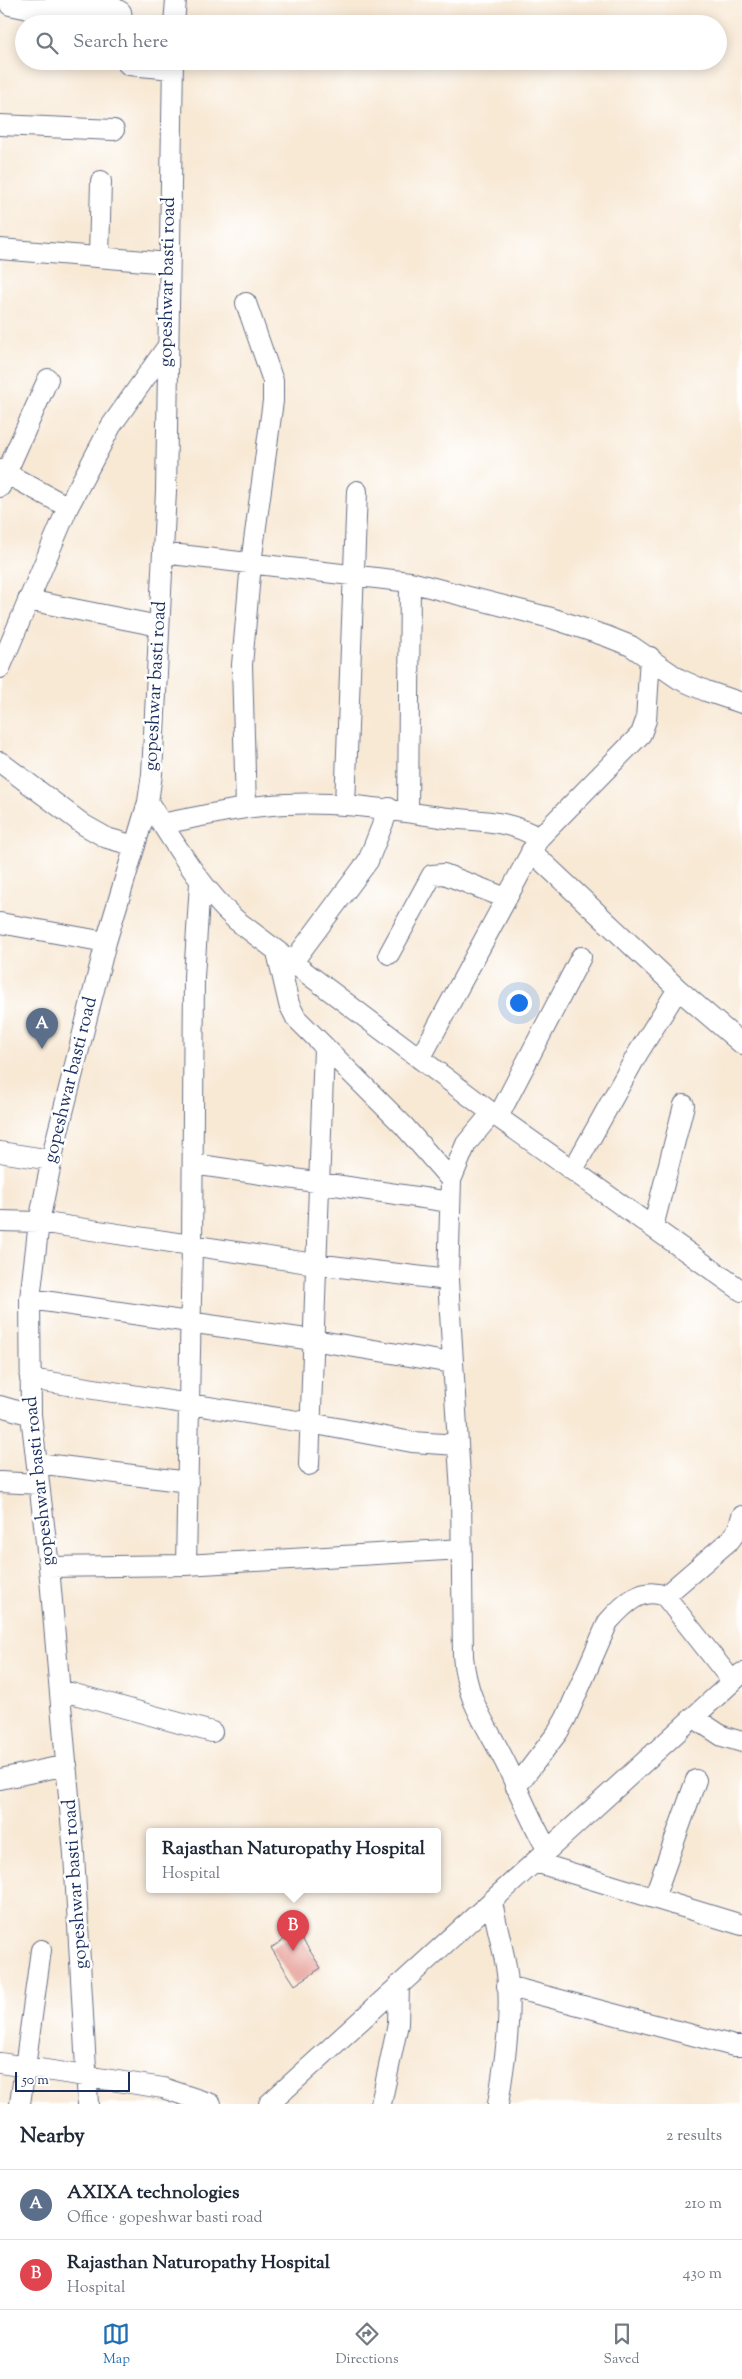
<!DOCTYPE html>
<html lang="en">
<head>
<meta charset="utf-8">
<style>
  :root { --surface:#fff; --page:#f6f6f7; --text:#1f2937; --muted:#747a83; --line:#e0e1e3; --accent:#1f6fb2 }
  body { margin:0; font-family:"Sorts Mill Goudy",serif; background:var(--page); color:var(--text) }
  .scale { position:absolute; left:15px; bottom:12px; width:115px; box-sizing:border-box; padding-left:5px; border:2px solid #1b2f5e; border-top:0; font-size:14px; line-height:18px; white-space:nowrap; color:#1b2f5e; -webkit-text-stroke:4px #fff; paint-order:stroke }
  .you { position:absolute; left:518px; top:1002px; width:18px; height:18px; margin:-12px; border:4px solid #fff; border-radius:50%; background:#1a73e8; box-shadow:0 0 0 8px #1a73e833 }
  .badge { display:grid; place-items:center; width:32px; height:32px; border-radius:50%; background:var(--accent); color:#fff; font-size:16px; font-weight:700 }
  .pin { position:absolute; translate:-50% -41px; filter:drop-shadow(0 1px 2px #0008) }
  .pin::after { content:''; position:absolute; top:26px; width:18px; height:15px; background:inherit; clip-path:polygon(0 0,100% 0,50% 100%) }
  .popup { position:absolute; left:146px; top:1828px; width:295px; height:65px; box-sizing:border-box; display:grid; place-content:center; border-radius:5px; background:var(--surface); filter:drop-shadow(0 1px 4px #0005); font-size:16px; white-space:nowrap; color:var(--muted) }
  .popup b { font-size:19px; color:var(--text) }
  .popup::after { content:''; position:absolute; left:50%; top:100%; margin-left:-10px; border:10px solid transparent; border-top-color:var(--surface) }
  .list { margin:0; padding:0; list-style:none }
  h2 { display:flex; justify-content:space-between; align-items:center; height:65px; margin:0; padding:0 20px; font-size:21px }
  h2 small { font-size:16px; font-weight:400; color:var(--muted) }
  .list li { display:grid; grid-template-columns:32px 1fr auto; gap:15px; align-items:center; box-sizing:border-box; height:70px; padding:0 20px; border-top:1px solid var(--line) }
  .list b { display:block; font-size:19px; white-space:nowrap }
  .list p { margin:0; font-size:16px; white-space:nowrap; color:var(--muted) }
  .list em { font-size:16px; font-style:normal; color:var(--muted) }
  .icon { flex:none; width:28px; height:28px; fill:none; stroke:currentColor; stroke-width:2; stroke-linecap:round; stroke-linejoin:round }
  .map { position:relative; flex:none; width:742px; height:2104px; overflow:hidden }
  .search { position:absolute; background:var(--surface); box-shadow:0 2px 12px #0003; left:15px; right:15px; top:15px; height:55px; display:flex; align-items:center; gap:12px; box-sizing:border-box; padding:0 18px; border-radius:28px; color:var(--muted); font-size:19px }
  .sheet { height:205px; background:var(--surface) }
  nav { display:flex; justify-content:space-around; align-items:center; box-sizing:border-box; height:70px; border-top:1px solid var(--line); background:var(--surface); font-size:14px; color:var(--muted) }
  nav a { display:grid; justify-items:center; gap:2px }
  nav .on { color:var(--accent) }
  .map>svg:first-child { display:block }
  .building { fill:#e9a9a2 }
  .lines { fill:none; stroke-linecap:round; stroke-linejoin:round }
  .minor-casing { stroke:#687088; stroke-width:22 }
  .minor { stroke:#fff; stroke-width:20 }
  .labels { text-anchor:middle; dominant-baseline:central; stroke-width:5; stroke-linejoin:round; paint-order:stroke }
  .street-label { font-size:19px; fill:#1b2f5e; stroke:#fff }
</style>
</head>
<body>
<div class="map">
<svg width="742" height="2104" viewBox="0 0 742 2104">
  <rect width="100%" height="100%" fill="#fff"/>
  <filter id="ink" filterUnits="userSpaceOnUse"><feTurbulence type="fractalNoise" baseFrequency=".02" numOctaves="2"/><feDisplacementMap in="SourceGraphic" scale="10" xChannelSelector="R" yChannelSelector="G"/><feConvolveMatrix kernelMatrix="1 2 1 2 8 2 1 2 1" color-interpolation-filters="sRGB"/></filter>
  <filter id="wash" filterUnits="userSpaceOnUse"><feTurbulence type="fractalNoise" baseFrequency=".0096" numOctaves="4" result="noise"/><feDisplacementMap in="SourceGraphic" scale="20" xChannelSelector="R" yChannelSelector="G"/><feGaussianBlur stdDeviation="1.12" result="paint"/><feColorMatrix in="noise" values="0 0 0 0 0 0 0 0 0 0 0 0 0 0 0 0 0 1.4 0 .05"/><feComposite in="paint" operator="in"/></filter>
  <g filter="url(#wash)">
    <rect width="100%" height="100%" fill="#f8e9d5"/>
    <g id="blocks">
      <path class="building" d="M297,1931L321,1968L295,1985L271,1948Z"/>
    </g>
  </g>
  <g filter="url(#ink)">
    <use href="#blocks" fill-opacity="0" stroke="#687088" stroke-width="1"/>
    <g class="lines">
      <g class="minor-casing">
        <path id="minor" d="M8,0L10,5L29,9L113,7L121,12L123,24
          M174,24L176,0
          M125,61L129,65L173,69
          M0,125L114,130
          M0,249L169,263
          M99,257L101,181
          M0,470L68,507
          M0,487L48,379
          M163,553L410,582L551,618L606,636L631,646L679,679L706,691L742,703
          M28,600L159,626
          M0,668L68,507L111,426L167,347
          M0,762L84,825L107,838L135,846
          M148,802C175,844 199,886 236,920L492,1113L742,1291
          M345,805L357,491
          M246,808L242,665L251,563L273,401V381L246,303
          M408,811L410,582
          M162,824C203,816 244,806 286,804C338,801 389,810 440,817C478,822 505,818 539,838
          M531,851L678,989L742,1044
          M0,923L106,942
          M277,952L289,1004L296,1018L404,1126L451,1180
          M389,954L432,875L444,874L506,898
          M292,963L368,861L389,808
          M420,1059L539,838L641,734L646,720L650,657
          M492,1113L466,1144L451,1180L448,1280L461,1493L463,1656C467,1704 488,1726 508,1768C521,1796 532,1824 548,1850
          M498,1117L581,957
          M0,1152L51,1160
          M193,1164L450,1202
          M573,1170L638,1053L678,989
          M0,1221L39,1222L315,1264L448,1280
          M653,1227L684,1105
          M30,1299L313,1340L452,1363
          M30,1379L310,1423L412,1442L458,1445
          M0,1406L31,1415
          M37,1463L188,1482
          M309,1465L324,1048
          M0,1482L39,1484
          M186,1565L192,1245L194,977L200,883
          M49,1567L186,1565L462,1549
          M665,1596L730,1540L738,1529L742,1516
          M60,1690L212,1732
          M693,1717L722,1736L742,1742
          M0,1779L67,1765
          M516,1787L558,1732L566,1718L608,1622C623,1605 641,1586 665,1596L732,1681
          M535,1862L742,1925
          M654,1898L696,1780
          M492,1902C496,1923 502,1945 506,1966C513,2011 505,2060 498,2104
          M507,1986L734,2046H742
          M0,2063L163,2088L211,2104
          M20,2104L41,1950
          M88,2104L74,1854L49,1567L31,1415L30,1299L39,1222L55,1144L106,942L148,802L152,774L166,491L173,61
          M269,2104L742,1673
          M381,2104L398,2024L399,1985"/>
      </g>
      <use href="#minor" class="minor"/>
    </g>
  </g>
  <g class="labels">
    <g class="street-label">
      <text transform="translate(168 282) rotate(-89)">gopeshwar basti road</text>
      <text transform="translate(156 686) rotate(-87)">gopeshwar basti road</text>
      <text transform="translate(71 1080) rotate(-76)">gopeshwar basti road</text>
      <text transform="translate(40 1481) rotate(-96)">gopeshwar basti road</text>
      <text transform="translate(76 1884) rotate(-94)">gopeshwar basti road</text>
    </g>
  </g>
</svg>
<div class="scale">50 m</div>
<div class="you"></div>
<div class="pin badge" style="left:42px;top:1049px;background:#5c6f8a">A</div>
<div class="pin badge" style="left:293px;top:1951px;background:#e0444e">B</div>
<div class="popup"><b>Rajasthan Naturopathy Hospital</b>Hospital</div>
<div class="search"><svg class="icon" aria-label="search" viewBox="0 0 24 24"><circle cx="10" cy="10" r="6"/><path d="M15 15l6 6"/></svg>Search here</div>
</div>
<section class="sheet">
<h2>Nearby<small>2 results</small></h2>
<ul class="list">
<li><span class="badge" style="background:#5c6f8a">A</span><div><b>AXIXA technologies</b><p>Office · gopeshwar basti road</p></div><em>210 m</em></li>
<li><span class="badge" style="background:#e0444e">B</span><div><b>Rajasthan Naturopathy Hospital</b><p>Hospital</p></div><em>430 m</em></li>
</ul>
</section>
<nav>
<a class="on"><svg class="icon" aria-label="map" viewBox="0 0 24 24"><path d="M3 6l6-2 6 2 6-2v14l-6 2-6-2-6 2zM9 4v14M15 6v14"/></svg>Map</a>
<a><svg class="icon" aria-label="directions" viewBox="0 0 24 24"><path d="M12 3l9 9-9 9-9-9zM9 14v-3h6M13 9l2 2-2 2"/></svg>Directions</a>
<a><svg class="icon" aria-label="saved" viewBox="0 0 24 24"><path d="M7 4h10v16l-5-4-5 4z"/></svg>Saved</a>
</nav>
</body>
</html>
